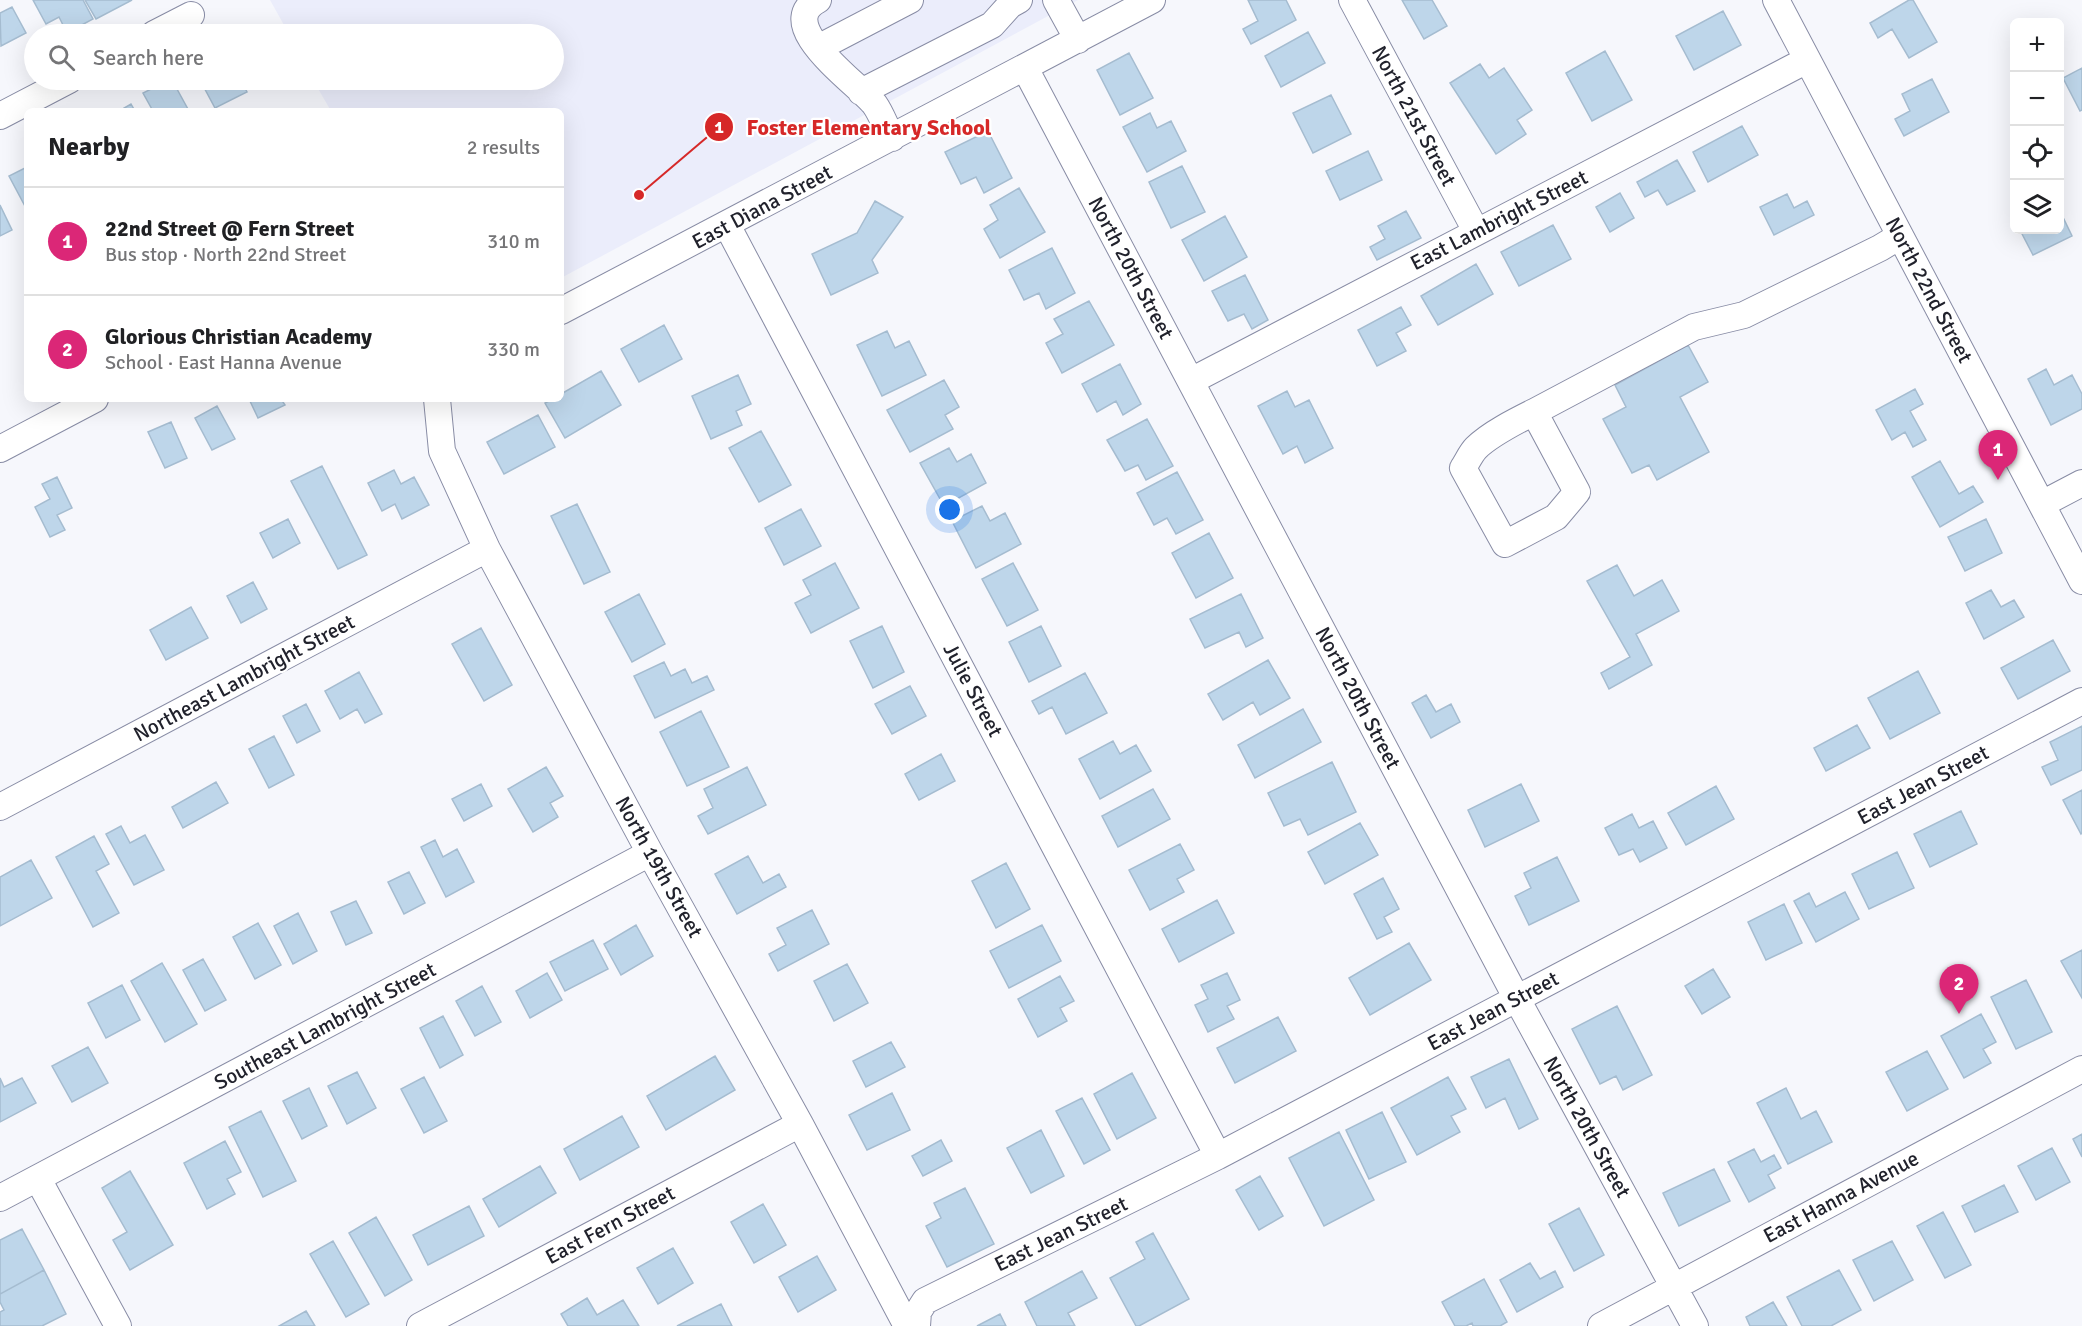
<!DOCTYPE html>
<html lang="en">
<head>
<meta charset="utf-8">
<style>
  :root { --surface:#fff; --page:#f6f6f6; --text:#202124; --muted:#757577; --line:#e0e0e0; --accent:#db2777 }
  body { margin:0; font-family:Signika,sans-serif; background:var(--page); color:var(--text) }
  .controls { position:absolute; right:18px; top:18px; display:grid; overflow:hidden; border-radius:9px; box-shadow:0 6px 24px #0002 }
  .controls button { width:54px; height:54px; display:grid; place-items:center; padding:0; border:0; border-bottom:2px solid var(--line); background:var(--surface); color:var(--text); font:30px sans-serif }
  .you { position:absolute; left:950px; top:510px; width:21px; height:21px; margin:-15px; border:4px solid #fff; border-radius:50%; background:#1a73e8; box-shadow:0 0 0 9px #1a73e833 }
  .badge { display:grid; place-items:center; width:39px; height:39px; border-radius:50%; background:var(--accent); color:#fff; font-size:20px; font-weight:700 }
  .pin { position:absolute; translate:-50% -50px; filter:drop-shadow(0 2px 3px #0008) }
  .pin::after { content:''; position:absolute; top:32px; width:21px; height:18px; background:inherit; clip-path:polygon(0 0,100% 0,50% 100%) }
  .list { margin:0; padding:0; list-style:none }
  h2 { display:flex; justify-content:space-between; align-items:center; height:78px; margin:0; padding:0 24px; font-size:26px }
  h2 small { font-size:20px; font-weight:400; color:var(--muted) }
  .list li { display:grid; grid-template-columns:39px 1fr auto; gap:18px; align-items:center; box-sizing:border-box; height:108px; padding:0 24px; border-top:2px solid var(--line) }
  .list b { display:block; font-size:22px; white-space:nowrap }
  .list p { margin:0; font-size:20px; white-space:nowrap; color:var(--muted) }
  .list em { font-size:20px; font-style:normal; color:var(--muted) }
  .icon { flex:none; width:33px; height:33px; fill:none; stroke:currentColor; stroke-width:2; stroke-linecap:round; stroke-linejoin:round }
  .map { position:relative; flex:none; width:2082px; height:1326px; overflow:hidden }
  .search { position:absolute; background:var(--surface); box-shadow:0 6px 24px #0002; left:24px; top:24px; width:540px; height:66px; display:flex; align-items:center; gap:15px; box-sizing:border-box; padding:0 21px; border-radius:33px; color:var(--muted); font-size:22px }
  .panel { position:absolute; background:var(--surface); box-shadow:0 6px 24px #0002; left:24px; top:108px; width:540px; height:294px; border-radius:9px }
  .map>svg:first-child { display:block }
  .built { fill:#ebedfb }
  .building { fill:#bed6ea; stroke:#a5bcd0; stroke-width:1.5 }
  .lines { fill:none; stroke-linecap:round; stroke-linejoin:round }
  .minor-casing { stroke:#888ca5; stroke-width:28 }
  .minor { stroke:#fff; stroke-width:26 }
  .labels { text-anchor:middle; dominant-baseline:central; stroke-width:4.5; stroke-linejoin:round; paint-order:stroke }
  .street-label { font-size:21px; fill:#21222c; stroke:#fff }
  .leader { fill:none; stroke:#d62828; stroke-width:2 }
  .callout-dot { fill:#d62828; stroke:#fff; stroke-width:2 }
  .mark-label { font-size:18px; text-anchor:middle; font-weight:bold; fill:#fff }
  .callout-label { font-size:22px; text-anchor:middle; font-weight:bold; fill:#d62828; stroke:#fff; stroke-width:4.5; stroke-linejoin:round; paint-order:stroke }
</style>
</head>
<body>
<div class="map">
<svg width="2082" height="1326" viewBox="0 0 2082 1326">
  <rect width="100%" height="100%" fill="#f6f7fc"/>
  <path class="built" d="M270,0H1078L561,278V111H331L313,80H554V34H289Z"/>
  <path class="building" d="M33,0H83L93,19L67,33L59,17L46,24Z
    M85,0H132L96,19Z
    M1248,0H1286L1296,20L1251,44L1243,29L1258,21Z
    M1402,0H1432L1447,26L1424,39Z
    M1909,0H1913L1937,42L1909,58L1892,29L1878,38L1870,23Z
    M12,7L26,33L1,46L0,13Z
    M1723,11L1741,45L1694,70L1676,36Z
    M1308,32L1325,63L1281,87L1265,56Z
    M1605,51L1632,100L1592,121L1566,73Z
    M1129,53L1153,98L1120,115L1097,70Z
    M1480,64L1489,78L1504,68L1532,110L1517,120L1526,134L1496,154L1450,83Z
    M2082,68V110L2080,111L2063,78Z
    M1932,79L1949,112L1904,136L1895,119L1910,111L1902,94Z
    M169,80H172L189,111H153L143,93Z
    M200,80H241L247,92L215,108Z
    M1331,95L1351,134L1313,153L1293,113Z
    M131,104L135,111H119Z
    M1150,113L1157,128L1171,121L1186,151L1147,172L1123,127Z
    M1742,126L1758,155L1708,182L1693,152Z
    M988,131L1012,178L984,193L976,177L961,184L945,152Z
    M1368,151L1382,180L1340,200L1326,171Z
    M1677,160L1695,191L1667,205L1658,190L1645,197L1637,182Z
    M1182,166L1205,212L1171,228L1149,182Z
    M27,167V210L9,176Z
    M1019,188L1045,232L1000,258L984,229L998,220L990,205Z
    M1620,193L1634,218L1610,232L1596,207Z
    M1787,194L1794,208L1807,201L1814,215L1774,235L1760,207Z
    M875,201L903,217L872,260L878,273L831,295L812,254L857,233Z
    M0,205L12,230L0,236Z
    M1406,211L1421,238L1377,260L1370,247L1385,239L1378,226Z
    M2060,211L2072,236L2033,255L2020,230H2060Z
    M1225,216L1247,257L1204,281L1182,240Z
    M1553,225L1571,259L1519,286L1501,252Z
    M1052,248L1075,293L1046,309L1039,293L1024,300L1009,270Z
    M1476,264L1493,294L1438,325L1421,296Z
    M1245,275L1268,320L1252,329L1244,314L1228,321L1212,291Z
    M1089,301L1114,345L1062,373L1046,343L1063,334L1054,319Z
    M1401,307L1411,325L1396,333L1406,351L1377,366L1358,330Z
    M664,325L682,359L639,382L621,349Z
    M887,331L895,348L909,341L926,375L882,396L857,345Z
    M1688,345L1708,382L1680,397L1709,452L1657,480L1649,465L1632,473L1603,419L1626,407L1615,385Z
    M1120,364L1141,404L1123,415L1116,401L1097,412L1082,384Z
    M2046,369L2054,385L2072,375L2082,394V409L2051,425L2028,379Z
    M601,371L621,405L565,438L545,403L553,399H561V394Z
    M738,375L751,404L736,411L742,425L711,439L692,396Z
    M944,380L959,407L945,415L953,429L910,452L887,410Z
    M1915,389L1923,404L1910,411L1926,440L1913,447L1905,432L1892,440L1876,410Z
    M1287,391L1295,407L1309,400L1333,448L1305,463L1297,446L1283,454L1258,406Z
    M249,399H281L285,405L258,418Z
    M217,406L235,439L212,450L195,418Z
    M538,415L555,447L504,474L487,442Z
    M1147,419L1173,466L1146,480L1138,465L1125,471L1107,440Z
    M171,422L187,458L165,468L148,432Z
    M761,431L791,485L759,502L729,448Z
    M949,448L957,462L971,454L986,483L944,506L920,463Z
    M1940,461L1959,494L1973,486L1983,502L1940,527L1912,477Z
    M322,466L367,555L338,569L291,481Z
    M394,470L401,484L414,477L429,505L402,519L395,504L382,511L368,483Z
    M1177,472L1203,520L1176,534L1167,518L1154,525L1137,493Z
    M57,477L72,508L57,515L65,530L50,537L35,507L50,499L42,484Z
    M577,504L610,572L584,584L551,516Z
    M982,506L990,521L1005,513L1021,544L976,568L952,521Z
    M801,509L821,546L784,565L765,528Z
    M288,519L300,543L273,558L260,533Z
    M1986,519L2002,553L1965,571L1948,537Z
    M1209,533L1233,578L1196,598L1172,553Z
    M835,563L859,608L811,633L795,603L811,595L803,580Z
    M1013,563L1038,610L1007,626L982,579Z
    M1617,565L1634,596L1662,580L1679,611L1636,634L1652,665L1609,689L1601,673L1630,657L1587,581Z
    M253,582L267,609L241,623L227,596Z
    M1991,590L2001,607L2014,600L2024,617L1984,639L1966,603Z
    M639,594L665,644L632,662L605,612Z
    M1241,594L1263,638L1246,647L1239,632L1205,648L1190,619Z
    M191,607L208,638L166,660L150,630Z
    M882,626L904,672L873,688L850,641Z
    M1041,626L1061,666L1029,682L1009,642Z
    M481,628L512,685L484,701L452,644Z
    M2053,640L2070,671L2018,699L2001,668Z
    M1268,660L1290,698L1260,715L1253,702L1223,720L1208,694Z
    M664,662L671,676L685,669L692,683L707,676L714,690L655,718L634,676Z
    M1918,671L1940,713L1890,739L1868,698Z
    M359,672L382,714L365,723L357,709L340,719L325,691Z
    M1085,673L1107,713L1066,734L1052,707L1039,714L1032,701Z
    M910,686L926,716L892,734L875,704Z
    M1426,695L1436,712L1451,704L1460,722L1431,738L1412,703Z
    M306,704L320,731L297,743L283,716Z
    M1303,709L1321,742L1255,778L1238,745Z
    M701,711L729,767L687,786L660,732Z
    M1857,725L1870,748L1826,771L1814,748Z
    M2082,726V770L2051,785L2042,767L2058,760L2050,742Z
    M274,736L294,775L269,788L249,749Z
    M1113,741L1120,754L1136,745L1151,771L1100,799L1079,759Z
    M941,754L955,781L919,800L905,774Z
    M1332,762L1356,812L1308,835L1300,819L1284,826L1268,793Z
    M546,767L563,796L550,803L558,817L533,832L508,789Z
    M747,767L766,805L708,834L698,816L713,808L704,789Z
    M216,782L228,803L183,828L172,807Z
    M481,784L492,806L464,821L452,799Z
    M1521,784L1539,821L1485,847L1468,810Z
    M1716,786L1734,819L1686,845L1668,813Z
    M1153,789L1170,819L1118,847L1102,816Z
    M2082,790V833L2081,834L2063,800Z
    M1961,811L1977,844L1930,867L1914,834Z
    M1632,814L1639,828L1653,821L1667,848L1640,862L1633,849L1619,855L1605,828Z
    M1360,823L1378,855L1325,884L1308,852Z
    M121,826L130,843L145,835L164,870L134,885L106,834Z
    M94,836L109,864L96,871L119,913L93,927L56,857Z
    M435,840L443,857L457,849L474,882L446,897L421,847Z
    M1180,844L1194,870L1177,879L1184,892L1150,910L1129,870Z
    M1897,852L1914,888L1869,909L1852,874Z
    M748,856L763,883L779,874L786,887L737,914L715,874Z
    M1557,857L1579,901L1529,925L1515,896L1531,888L1524,873Z
    M31,860L52,898L0,926V877Z
    M1006,863L1030,909L996,928L972,881Z
    M409,872L425,903L404,914L388,882Z
    M1383,878L1399,909L1384,917L1392,932L1377,939L1354,894Z
    M1845,892L1859,919L1816,942L1794,901L1809,893L1816,907Z
    M1217,900L1234,933L1179,962L1162,929Z
    M356,901L372,933L346,945L331,912Z
    M1784,904L1802,943L1766,960L1748,922Z
    M812,910L829,944L778,971L769,954L786,945L777,928Z
    M298,913L317,951L293,964L274,926Z
    M258,923L281,965L255,979L233,937Z
    M636,925L653,956L621,975L604,944Z
    M1042,925L1061,961L1009,988L990,951Z
    M593,940L608,969L565,991L550,962Z
    M1409,943L1431,980L1370,1015L1349,978Z
    M2082,950V998L2061,961Z
    M203,959L226,1000L205,1011L183,970Z
    M162,963L197,1024L165,1042L131,981Z
    M847,964L868,1003L834,1021L814,981Z
    M1713,969L1730,997L1702,1014L1685,986Z
    M547,973L562,1000L530,1018L516,991Z
    M1227,973L1240,1000L1227,1006L1234,1019L1208,1032L1195,1005L1208,999L1201,985Z
    M1060,976L1074,1001L1060,1008L1067,1021L1038,1037L1018,999Z
    M2026,980L2052,1032L2016,1049L1991,997Z
    M122,985L140,1020L106,1038L88,1003Z
    M482,986L501,1022L475,1036L456,1001Z
    M1617,1006L1652,1075L1623,1090L1616,1076L1600,1084L1572,1029Z
    M1981,1014L1996,1042L1983,1049L1991,1063L1964,1078L1941,1036Z
    M443,1016L463,1055L440,1068L420,1028Z
    M1278,1017L1296,1051L1235,1083L1217,1048Z
    M891,1042L905,1067L866,1087L853,1061Z
    M88,1047L108,1083L72,1102L52,1066Z
    M1927,1051L1948,1089L1907,1111L1886,1072Z
    M715,1056L735,1090L666,1130L647,1096Z
    M1509,1059L1538,1119L1519,1129L1505,1098L1486,1108L1471,1077Z
    M357,1072L376,1108L347,1124L328,1086Z
    M1132,1073L1156,1118L1117,1139L1094,1094Z
    M424,1077L447,1121L424,1133L401,1089Z
    M1448,1077L1466,1109L1451,1116L1460,1132L1417,1155L1391,1108Z
    M0,1078L4,1087L22,1078L36,1103L0,1122Z
    M309,1088L327,1126L302,1139L283,1101Z
    M1786,1088L1801,1119L1816,1111L1832,1142L1788,1164L1757,1103Z
    M892,1093L910,1130L867,1150L849,1115Z
    M1082,1098L1110,1150L1084,1164L1056,1111Z
    M261,1111L296,1181L263,1197L229,1127Z
    M1382,1112L1406,1162L1369,1179L1346,1130Z
    M622,1116L639,1147L580,1180L564,1149Z
    M1041,1130L1064,1176L1031,1193L1007,1148Z
    M1339,1132L1374,1200L1324,1226L1289,1158Z
    M2082,1134V1157L2073,1139Z
    M941,1140L952,1161L923,1176L912,1156Z
    M225,1141L241,1172L227,1179L235,1194L207,1209L184,1163Z
    M2052,1148L2070,1182L2036,1200L2018,1166Z
    M1754,1149L1761,1162L1774,1155L1781,1168L1768,1175L1775,1188L1749,1202L1728,1162Z
    M540,1166L556,1193L499,1227L483,1199Z
    M1714,1169L1730,1201L1679,1226L1663,1193Z
    M130,1171L173,1245L130,1270L113,1240L127,1232L102,1188Z
    M1260,1176L1283,1216L1259,1230L1236,1190Z
    M2004,1185L2018,1212L1975,1232L1962,1206Z
    M965,1188L994,1244L947,1267L926,1226L941,1218L934,1203Z
    M763,1204L786,1245L754,1263L731,1222Z
    M469,1206L484,1236L428,1265L413,1235Z
    M1579,1208L1604,1255L1574,1271L1549,1224Z
    M1943,1212L1971,1265L1945,1278L1917,1226Z
    M376,1217L412,1280L385,1296L349,1233Z
    M22,1229L44,1270L0,1294V1240Z
    M1153,1233L1189,1299L1139,1326H1136L1110,1278L1145,1259L1136,1242Z
    M333,1241L369,1304L346,1317L310,1254Z
    M1892,1241L1913,1280L1874,1301L1853,1260Z
    M673,1248L693,1283L658,1304L637,1268Z
    M817,1256L836,1290L798,1312L779,1277Z
    M1530,1263L1540,1279L1555,1271L1563,1287L1517,1312L1500,1280Z
    M44,1270L66,1314L42,1326H0V1312L4,1310L0,1302V1294Z
    M1839,1270L1861,1310L1831,1326H1802L1787,1297Z
    M1082,1271L1097,1298L1068,1313L1075,1326H1037L1025,1302Z
    M1484,1279L1507,1322L1500,1326H1473L1472,1323L1466,1326H1455L1442,1302Z
    M587,1298L597,1315L623,1300L639,1326H568L561,1314Z
    M1773,1302L1787,1326H1750L1746,1317Z
    M721,1304L732,1326H677Z
    M306,1311L315,1326H279Z
    M1000,1314L1006,1326H977Z"/>
  <g class="lines">
    <g class="minor-casing">
      <path id="minor" d="M818,0C771,25 859,84 875,105C882,115 886,128 892,138
        M1056,0L1078,40
        M1352,0L1476,231
        M1776,0L2082,581
        M154,34L191,15
        M818,48L910,0
        M1025,68L1517,999L1695,1326
        M861,92L992,25L1010,5L1019,0
        M0,116L69,80
        M727,225L1218,1156
        M561,311L1152,0
        M1191,381L1807,60
        M437,399L442,451L487,549L650,853L800,1124L907,1326
        M1534,412L1577,492L1556,517L1505,544L1463,468C1467,462 1471,453 1476,448C1490,434 1516,421 1534,412L1694,327L1744,315L1880,248L1900,236
        M0,449L95,399
        M2042,504L2082,483
        M0,807L487,549
        M38,1179L118,1326
        M0,1198L650,853
        M420,1326L800,1124
        M917,1326L918,1312L925,1301L1218,1156L2082,701
        M1601,1326L2082,1069"/>
    </g>
    <use href="#minor" class="minor"/>
  </g>
  <g class="labels">
    <g class="street-label">
      <text transform="translate(1414 116) rotate(62)">North 21st Street</text>
      <text transform="translate(762 207) rotate(-28)">East Diana Street</text>
      <text transform="translate(1499 220) rotate(-27)">East Lambright Street</text>
      <text transform="translate(1131 268) rotate(62)">North 20th Street</text>
      <text transform="translate(1929 290) rotate(62)">North 22nd Street</text>
      <text transform="translate(244 678) rotate(-28)">Northeast Lambright Street</text>
      <text transform="translate(973 690) rotate(62)">Julie Street</text>
      <text transform="translate(1358 698) rotate(62)">North 20th Street</text>
      <text transform="translate(1923 785) rotate(-28)">East Jean Street</text>
      <text transform="translate(659 867) rotate(61)">North 19th Street</text>
      <text transform="translate(1493 1011) rotate(-28)">East Jean Street</text>
      <text transform="translate(325 1026) rotate(-28)">Southeast Lambright Street</text>
      <text transform="translate(1587 1127) rotate(61)">North 20th Street</text>
      <text transform="translate(1841 1197) rotate(-28)">East Hanna Avenue</text>
      <text transform="translate(610 1225) rotate(-28)">East Fern Street</text>
      <text transform="translate(1061 1234) rotate(-26)">East Jean Street</text>
    </g>
  </g>
  <path class="leader" d="M639 195L719 127"/>
  <g class="callout-dot">
    <circle cx="639" cy="195" r="6"/>
    <circle cx="719" cy="127" r="15"/>
  </g>
  <g class="mark-label">
    <text x="719" y="133">1</text>
  </g>
  <g class="callout-label">
    <text x="869" y="135">Foster Elementary School</text>
  </g>
</svg>
<div class="controls">
<button>+</button>
<button>−</button>
<button><svg class="icon" aria-label="locate" viewBox="0 0 24 24"><circle cx="12" cy="12" r="6"/><path d="M12 2v4M12 18v4M2 12h4M18 12h4"/></svg></button>
<button><svg class="icon" aria-label="layers" viewBox="0 0 24 24"><path d="M12 4l9 5-9 5-9-5zM3 14l9 5 9-5"/></svg></button>
</div>
<div class="you"></div>
<div class="pin badge" style="left:1998px;top:480px">1</div>
<div class="pin badge" style="left:1959px;top:1014px">2</div>
<div class="search"><svg class="icon" aria-label="search" viewBox="0 0 24 24"><circle cx="10" cy="10" r="6"/><path d="M15 15l6 6"/></svg>Search here</div>
<section class="panel">
<h2>Nearby<small>2 results</small></h2>
<ul class="list">
<li><span class="badge">1</span><div><b>22nd Street @ Fern Street</b><p>Bus stop · North 22nd Street</p></div><em>310 m</em></li>
<li><span class="badge">2</span><div><b>Glorious Christian Academy</b><p>School · East Hanna Avenue</p></div><em>330 m</em></li>
</ul>
</section>
</div>
</body>
</html>
